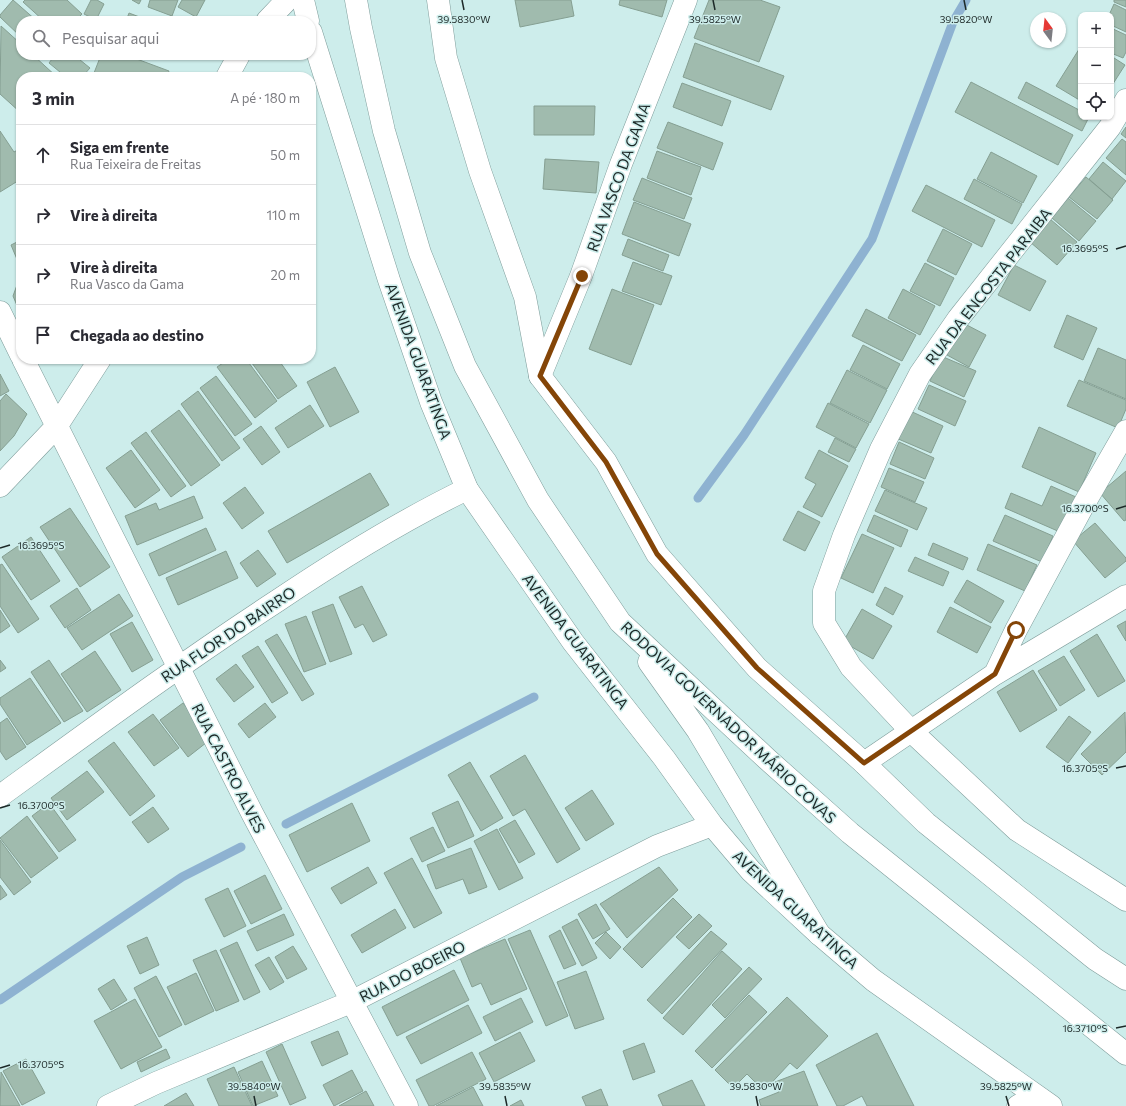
<!DOCTYPE html>
<html lang="pt">
<head>
<meta charset="utf-8">
<style>
  :root { --surface:#fff; --page:#f7f7f7; --text:#2b2b33; --muted:#7c7c81; --line:#e1e1e2 }
  body { margin:0; font-family:Commissioner,sans-serif; background:var(--page); color:var(--text) }
  .controls { position:absolute; right:12px; top:12px; display:grid; overflow:hidden; border-radius:8px; box-shadow:0 1px 3px #0004 }
  .controls button { width:36px; height:36px; display:grid; place-items:center; padding:0; border:0; border-bottom:1px solid var(--line); background:var(--surface); color:var(--text); font:20px sans-serif }
  .compass { position:absolute; left:1030px; top:12px; width:36px; height:36px; border-radius:50%; background:var(--surface); box-shadow:0 1px 3px #0004; rotate:345deg }
  .stop { position:absolute; width:12px; height:12px; margin:-9px; border:3px solid #844507; border-radius:50%; background:#fff }
  .stop.end { background:#844507; border-color:#fff; box-shadow:0 1px 4px #0008 }
  .list { margin:0; padding:0; list-style:none }
  h2 { display:flex; justify-content:space-between; align-items:center; height:52px; margin:0; padding:0 16px; font-size:17px }
  h2 small { font-size:13px; font-weight:400; color:var(--muted) }
  .list li { display:grid; grid-template-columns:26px 1fr auto; gap:12px; align-items:center; box-sizing:border-box; height:60px; padding:0 16px; border-top:1px solid var(--line) }
  .list b { display:block; font-size:15px; white-space:nowrap }
  .list p { margin:0; font-size:13px; white-space:nowrap; color:var(--muted) }
  .list em { font-size:13px; font-style:normal; color:var(--muted) }
  .icon { flex:none; width:22px; height:22px; fill:none; stroke:currentColor; stroke-width:2; stroke-linecap:round; stroke-linejoin:round }
  .map { position:relative; flex:none; width:1126px; height:1106px; overflow:hidden }
  .search { position:absolute; background:var(--surface); box-shadow:0 1px 3px #0004; left:16px; top:16px; width:300px; height:44px; display:flex; align-items:center; gap:10px; box-sizing:border-box; padding:0 14px; border-radius:16px; color:var(--muted); font-size:15px }
  .panel { position:absolute; background:var(--surface); box-shadow:0 1px 3px #0004; left:16px; top:72px; width:300px; height:292px; border-radius:16px }
  .map>svg:first-child { display:block }
  .lines { fill:none; stroke-linecap:round; stroke-linejoin:round }
  .stream { stroke:#8eb2d1; stroke-width:9 }
  .building { fill:#a0bbae; stroke:#859f92 }
  .minor-casing { stroke:#7f9d9b; stroke-width:23 }
  .major-casing { stroke:#7f9d9b; stroke-width:23 }
  .highway-casing { stroke:#7f9d9b; stroke-width:23 }
  .minor { stroke:#fff; stroke-width:22 }
  .major { stroke:#fff; stroke-width:22 }
  .highway { stroke:#fff; stroke-width:22 }
  .route { stroke:#844507; stroke-width:5 }
  .ticks { fill:none; stroke:#1d2928; stroke-width:1.5 }
  .labels { text-anchor:middle; dominant-baseline:central; stroke-width:3; stroke-linejoin:round; paint-order:stroke }
  .street-label { font-size:15px; fill:#1d2928; stroke:#cdedeb }
  .ticks-label { font-size:10px; text-anchor:middle; fill:#1d2928; stroke:#cdedeb; stroke-width:3; stroke-linejoin:round; paint-order:stroke }
</style>
</head>
<body>
<div class="map">
<svg width="1126" height="1106" viewBox="0 0 1126 1106">
  <rect width="100%" height="100%" fill="#cdedeb"/>
  <g class="lines">
    <path class="stream" d="M698,498L744,435L872,239L953,22L966,0
      M286,824L534,697
      M0,1000L182,877L241,847"/>
  </g>
  <path class="building" d="M13,0L37,21H21V37L0,17V15Z
    M25,0H67L82,14L75,21H44L23,2Z
    M91,0H97L104,4L96,20L84,14Z
    M132,0H141L139,4Z
    M150,0H178L172,16L148,7Z
    M182,0H205L196,17L178,7Z
    M515,0H571L574,16L520,27Z
    M620,0H667L662,17L619,5Z
    M709,0H760L780,7L759,62L694,38Z
    M1114,0H1126V7L1114,2Z
    M1114,4L1126,10V32L1111,25V15H1109Z
    M129,13L150,21H126Z
    M1,26L21,44V55H33L57,77H21V113L0,94Z
    M1111,28L1126,35V52L1123,58L1111,53Z
    M695,43L784,76L771,110L683,77Z
    M1081,46V101L1056,86Z
    M55,55H74L90,68L82,77H66L49,63Z
    M101,55H126L169,71L167,77H106L94,73Z
    M1111,56L1125,65L1111,87Z
    M971,82L1073,135L1058,165L955,112Z
    M1026,82L1081,111V117H1089L1082,131L1018,98Z
    M682,83L731,101L722,126L673,107Z
    M534,106H595L594,135H534Z
    M668,122L723,143L713,170L657,148Z
    M1126,127V138L1121,134Z
    M0,131L14,152L21,148V179L0,192Z
    M1122,139L1126,142V175L1106,158Z
    M657,151L701,167L691,195L647,178Z
    M991,152L1037,176L1023,203L977,179Z
    M545,159L599,162L596,193L543,189Z
    M1103,162L1126,181L1112,199L1089,179Z
    M1086,177L1113,200L1097,219L1069,197Z
    M642,178L692,198L684,219L633,200Z
    M974,179L1022,204L1012,224L964,199Z
    M926,185L995,220L982,247L912,211Z
    M1068,198L1096,221L1079,241L1052,218Z
    M634,202L691,224L679,256L622,234Z
    M1050,219L1077,242L1057,265L1030,242Z
    M943,229L972,244L956,275L927,261Z
    M628,239L669,255L663,271L622,255Z
    M21,240V263L19,264L11,245Z
    M633,262L672,276L661,305L622,291Z
    M925,263L954,278L940,306L910,291Z
    M1014,265L1046,281L1030,311L998,295Z
    M21,274V315L13,296Z
    M612,289L654,305L631,365L589,349Z
    M903,289L935,306L920,335L888,318Z
    M866,309L916,335L902,361L852,336Z
    M1067,315L1097,328L1083,360L1054,347Z
    M963,323L986,335L969,367L947,355Z
    M863,345L900,364L887,389L850,370Z
    M1098,348L1126,360V399L1084,381Z
    M941,356L976,371L964,397L930,381Z
    M229,359H246L277,401L255,418L217,367Z
    M249,359H278L297,386L278,399Z
    M335,367L359,412L330,427L307,382Z
    M847,370L887,390L870,423L830,403Z
    M0,374L9,391L0,396Z
    M216,376L252,424L235,436L200,388Z
    M1079,380L1126,400V409L1118,428L1067,406Z
    M929,385L966,401L955,426L918,409Z
    M198,391L240,448L222,461L181,404Z
    M6,394L27,414L14,436L0,451V401Z
    M828,403L869,424L856,448L816,427Z
    M310,405L324,426L288,448L275,428Z
    M179,410L220,465L191,486L151,431Z
    M908,410L943,426L931,453L896,438Z
    M261,426L280,452L262,465L243,439Z
    M1039,427L1096,453L1079,492L1022,467Z
    M146,432L186,486L171,497L131,443Z
    M835,438L856,449L849,462L828,452Z
    M899,442L934,458L925,479L890,464Z
    M131,450L160,490L135,508L106,468Z
    M819,450L848,466L822,517L803,507L816,484L805,478Z
    M889,468L924,482L915,502L881,487Z
    M1126,471V520L1124,521L1100,493Z
    M370,473L389,505L287,563L268,531Z
    M1051,486L1076,497L1060,532L1005,508L1011,493L1042,506Z
    M245,487L264,513L242,529L223,503Z
    M885,490L927,508L917,530L875,511Z
    M194,496L203,518L137,545L125,516L156,503L159,510Z
    M70,508L110,567L80,587L40,527Z
    M798,511L820,522L805,551L783,540Z
    M874,515L908,530L901,547L867,531Z
    M1005,515L1053,536L1042,562L993,541Z
    M1095,523L1126,558V561L1105,578L1073,541Z
    M206,528L216,550L159,576L149,554Z
    M862,534L894,548L873,593L841,578Z
    M31,537L60,581L31,600L2,557Z
    M933,543L968,558L963,570L928,555Z
    M988,544L1037,565L1025,591L977,570Z
    M258,550L276,574L257,587L240,563Z
    M226,551L238,578L178,605L166,578Z
    M915,557L949,572L943,586L908,571Z
    M2,564L39,619L18,633L0,606V565Z
    M967,580L1004,601L991,623L954,602Z
    M362,586L387,635L373,642L363,624L355,628L339,597Z
    M885,587L903,596L893,615L876,605Z
    M77,588L91,610L65,628L50,606Z
    M119,594L133,616L82,650L67,628Z
    M333,604L352,654L330,662L312,612Z
    M950,607L991,627L977,653L937,632Z
    M862,609L892,626L873,659L843,642Z
    M0,610L10,626L0,633Z
    M306,616L326,664L304,672L285,624Z
    M1126,621V641L1117,626Z
    M132,622L153,660L132,672L110,634Z
    M277,634L314,694L302,701L265,641Z
    M1097,634L1125,681L1098,697L1070,651Z
    M258,646L288,693L272,703L242,656Z
    M95,651L121,690L87,712L61,674Z
    M1064,656L1085,690L1060,706L1038,671Z
    M0,660L6,668L0,672Z
    M49,660L83,711L64,722L31,672Z
    M236,664L254,687L234,702L216,679Z
    M1033,670L1057,710L1020,732L997,692Z
    M30,678L61,723L27,745L0,704V698Z
    M183,703L211,739L188,757L160,720Z
    M265,703L276,717L249,738L238,724Z
    M1125,712L1126,752L1102,775L1081,754Z
    M153,714L179,748L154,766L128,732Z
    M1069,716L1091,732L1068,763L1046,747Z
    M7,718L26,747L6,760L0,751V723Z
    M114,742L155,796L130,816L88,761Z
    M525,755L580,849L557,863L525,809L513,816L490,776Z
    M470,762L503,818L481,831L448,775Z
    M87,771L104,792L67,820L51,798Z
    M592,790L614,824L586,841L565,808Z
    M458,801L474,836L448,848L432,813Z
    M49,803L76,840L59,852L32,816Z
    M352,803L370,841L307,872L289,835Z
    M153,807L169,829L148,843L132,822Z
    M27,816L58,858L31,878L0,838Z
    M515,820L535,854L519,863L499,829Z
    M433,827L445,851L422,862L410,838Z
    M497,829L523,878L499,890L474,841Z
    M0,840L31,882L14,895L0,877Z
    M471,848L487,887L469,894L463,879L436,889L427,865Z
    M412,858L442,913L414,928L384,873Z
    M368,867L377,883L341,904L331,888Z
    M659,867L678,890L627,938L600,904Z
    M265,875L282,909L251,924L234,891Z
    M0,885L7,895L0,900Z
    M228,888L246,926L224,937L205,899Z
    M673,898L692,917L642,968L623,949Z
    M596,904L610,929L593,939L578,914Z
    M395,909L406,928L362,953L351,935Z
    M284,914L294,935L257,951L247,931Z
    M699,914L712,926L689,949L676,937Z
    M577,919L597,958L582,966L562,927Z
    M530,930L568,1016L546,1026L508,939Z
    M560,930L576,964L564,969L549,936Z
    M711,931L727,944L662,1014L647,1000Z
    M606,932L621,947L610,959L595,943Z
    M147,937L159,965L140,974L127,946Z
    M505,939L527,989L491,1005L481,983L472,987L460,958Z
    M237,942L260,992L244,1000L220,950Z
    M293,946L307,969L287,979L275,957Z
    M216,950L239,1001L216,1011L193,960Z
    M722,951L742,969L683,1035L663,1018Z
    M269,957L284,982L270,990L255,965Z
    M749,967L762,979L725,1018L712,1005Z
    M454,970L469,1000L397,1036L382,1007Z
    M586,971L604,1019L575,1029L557,982Z
    M196,973L214,1011L185,1025L167,987Z
    M156,976L182,1025L159,1037L134,988Z
    M114,979L127,1000L111,1010L98,989Z
    M749,995L767,1012L712,1068L695,1051Z
    M787,997L828,1036L797,1069L790,1063L764,1091L747,1074L733,1088L715,1070Z
    M521,998L533,1022L495,1041L483,1017Z
    M135,999L162,1047L121,1069L94,1021Z
    M468,1005L482,1033L421,1064L406,1037Z
    M338,1031L348,1054L322,1066L311,1042Z
    M520,1032L535,1061L494,1082L479,1053Z
    M877,1033L914,1106H867L862,1096L843,1106H837L816,1065Z
    M644,1043L655,1072L633,1080L623,1051Z
    M282,1044L306,1098L290,1105L266,1052Z
    M166,1049L170,1058L141,1072L137,1062Z
    M472,1052L486,1079L433,1106H429L416,1080Z
    M26,1059L45,1093L22,1105L3,1071Z
    M262,1061L278,1096L253,1106L238,1072Z
    M234,1067L252,1106H219L207,1079Z
    M352,1070L363,1091L334,1106L323,1085Z
    M804,1071L818,1106H761L759,1100L779,1092L775,1082Z
    M1,1072L20,1106H0Z
    M692,1080L705,1106H663L658,1095Z
    M473,1087L483,1106H436Z
    M601,1089L608,1106H586L582,1097Z
    M366,1091L374,1106H339Z
    M186,1093L194,1106H164Z
    M521,1100L524,1106H510Z"/>
  <g class="lines">
    <g class="minor-casing">
      <path id="minor" d="M267,21L287,0
        M227,77L239,55
        M1126,100L1110,127L958,319L920,374L881,449L844,535L824,591V623L851,667L911,731L1017,830L1126,900
        M0,312L21,355
        M23,359L252,813L407,1106
        M540,376L581,276L621,164L686,0
        M0,486L56,427L100,359
        M995,674L1126,596
        M864,763L995,674L1016,630L1084,504L1126,431
        M0,796C91,730 182,663 277,601C338,560 401,521 467,489
        M108,1106L156,1083L351,1002L657,846L712,825
        M1018,1106L1035,1096"/>
    </g>
    <g class="major-casing">
      <path id="major" d="M303,0L308,21
        M438,0L446,58L480,171L525,297L540,376L606,462L657,554L757,668L864,763L926,823L1095,959L1126,979
        M311,32L389,280L431,402L467,489L573,642L664,758L712,825L751,871L819,934L873,980L1051,1106"/>
    </g>
    <g class="highway-casing">
      <path id="highway" d="M356,0L361,28L384,131L420,253L465,366L538,500L620,622L767,759L850,833L1126,1054
        M649,662L698,731L819,934"/>
    </g>
    <use href="#minor" class="minor"/>
    <use href="#major" class="major"/>
    <use href="#highway" class="highway"/>
  </g>
  <g class="lines">
    <path class="route" d="M582,276L540,376L606,462L657,554L757,668L864,763L995,674L1016,630"/>
  </g>
  <path class="ticks" d="M462,0L464,10M713,0L715,10M964,0L966,10M1116,249L1126,246M1116,509L1126,506M0,548L10,545M1116,768L1126,766M0,808L10,805M1116,1028L1126,1026M0,1068L10,1065M254,1096L256,1106M505,1096L507,1106M756,1096L758,1106M1006,1096L1009,1106"/>
  <g class="labels">
    <g class="street-label">
      <text transform="translate(618 177) rotate(-70)">RUA VASCO DA GAMA</text>
      <text transform="translate(988 286) rotate(-52)">RUA DA ENCOSTA PARAIBA</text>
      <text transform="translate(419 361) rotate(70)">AVENIDA GUARATINGA</text>
      <text transform="translate(228 634) rotate(-34)">RUA FLOR DO BAIRRO</text>
      <text transform="translate(576 641) rotate(53)">AVENIDA GUARATINGA</text>
      <text transform="translate(729 722) rotate(43)">RODOVIA GOVERNADOR MÁRIO COVAS</text>
      <text transform="translate(229 768) rotate(63)">RUA CASTRO ALVES</text>
      <text transform="translate(796 909) rotate(43)">AVENIDA GUARATINGA</text>
      <text transform="translate(412 971) rotate(-27)">RUA DO BOEIRO</text>
    </g>
  </g>
  <g class="ticks-label">
    <text x="464" y="23">39.5830°W</text>
    <text x="715" y="23">39.5825°W</text>
    <text x="966" y="23">39.5820°W</text>
    <text x="1085" y="252">16.3695°S</text>
    <text x="1085" y="512">16.3700°S</text>
    <text x="41" y="549">16.3695°S</text>
    <text x="1085" y="772">16.3705°S</text>
    <text x="41" y="809">16.3700°S</text>
    <text x="1085" y="1032">16.3710°S</text>
    <text x="41" y="1068">16.3705°S</text>
    <text x="254" y="1090">39.5840°W</text>
    <text x="505" y="1090">39.5835°W</text>
    <text x="756" y="1090">39.5830°W</text>
    <text x="1006" y="1090">39.5825°W</text>
  </g>
</svg>
<div class="controls">
<button>+</button>
<button>−</button>
<button><svg class="icon" aria-label="locate" viewBox="0 0 24 24"><circle cx="12" cy="12" r="6"/><path d="M12 2v4M12 18v4M2 12h4M18 12h4"/></svg></button>
</div>
<svg class="compass" viewBox="-18 -18 36 36"><path d="M0-13l5 13h-10z" fill="#e53935"/><path d="M0 13l5-13h-10z" fill="#7c7c81"/></svg>
<div class="stop" style="left:1016px;top:630px"></div>
<div class="stop end" style="left:582px;top:276px"></div>
<div class="search"><svg class="icon" aria-label="search" viewBox="0 0 24 24"><circle cx="10" cy="10" r="6"/><path d="M15 15l6 6"/></svg>Pesquisar aqui</div>
<section class="panel">
<h2>3 min<small>A pé · 180 m</small></h2>
<ul class="list">
<li><svg class="icon" aria-label="ahead" viewBox="0 0 24 24"><path d="M12 20V5M6 11l6-6 6 6"/></svg><div><b>Siga em frente</b><p>Rua Teixeira de Freitas</p></div><em>50 m</em></li>
<li><svg class="icon" aria-label="right" viewBox="0 0 24 24"><path d="M7 20v-9h11M14 6l5 5-5 5"/></svg><div><b>Vire à direita</b></div><em>110 m</em></li>
<li><svg class="icon" aria-label="right" viewBox="0 0 24 24"><path d="M7 20v-9h11M14 6l5 5-5 5"/></svg><div><b>Vire à direita</b><p>Rua Vasco da Gama</p></div><em>20 m</em></li>
<li><svg class="icon" aria-label="arrive" viewBox="0 0 24 24"><path d="M6 21V4h12l-3 4 3 4H6"/></svg><div><b>Chegada ao destino</b></div></li>
</ul>
</section>
</div>
</body>
</html>
